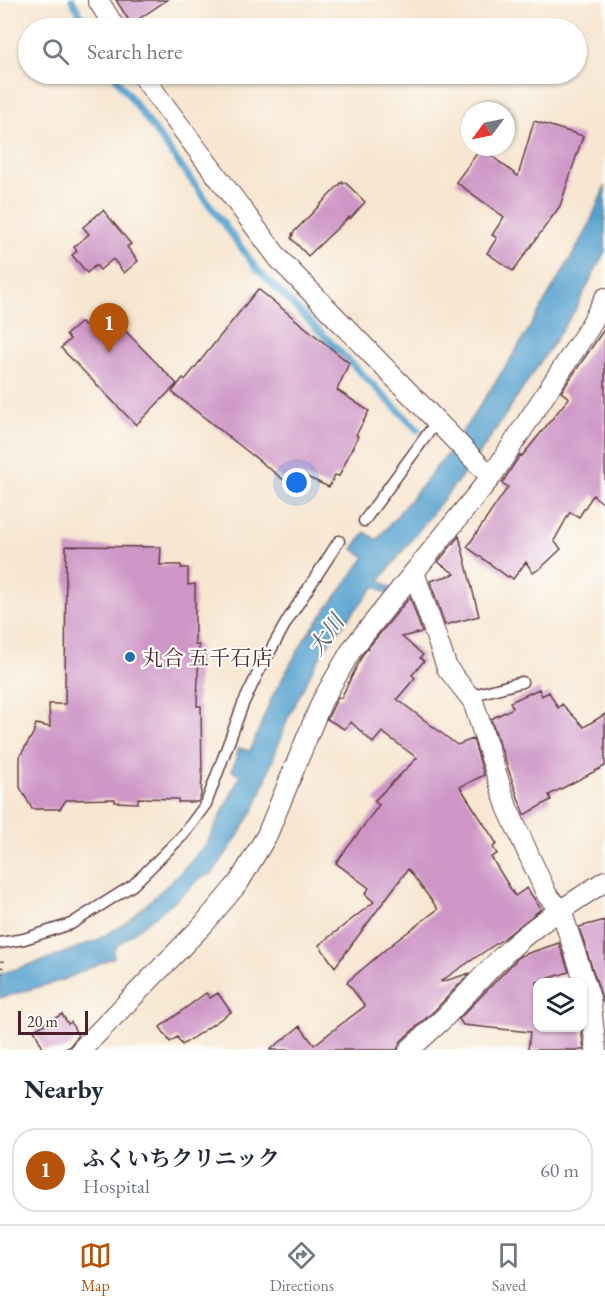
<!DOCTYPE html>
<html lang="en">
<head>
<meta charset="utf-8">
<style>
  :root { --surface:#fff; --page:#f2f2f3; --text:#1f2937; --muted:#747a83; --line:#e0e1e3; --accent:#b45309 }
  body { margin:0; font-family:"EB Garamond","Noto Serif JP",serif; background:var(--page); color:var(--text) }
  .controls { position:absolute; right:18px; bottom:18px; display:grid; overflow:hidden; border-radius:12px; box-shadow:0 2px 4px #0004 }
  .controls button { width:54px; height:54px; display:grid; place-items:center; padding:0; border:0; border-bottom:2px solid var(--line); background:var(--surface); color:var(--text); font:30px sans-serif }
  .compass { position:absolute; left:461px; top:102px; width:54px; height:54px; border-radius:50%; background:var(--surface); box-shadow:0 2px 4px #0004; rotate:237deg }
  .scale { position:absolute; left:18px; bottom:15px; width:70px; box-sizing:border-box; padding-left:6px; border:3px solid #4a1f2b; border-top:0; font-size:16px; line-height:21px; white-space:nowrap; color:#4a1f2b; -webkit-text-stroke:4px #fdfcf7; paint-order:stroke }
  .you { position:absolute; left:297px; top:483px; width:21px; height:21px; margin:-15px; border:4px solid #fff; border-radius:50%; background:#1a73e8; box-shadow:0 0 0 9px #1a73e833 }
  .badge { display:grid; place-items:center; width:39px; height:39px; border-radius:50%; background:var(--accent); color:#fff; font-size:20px; font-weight:700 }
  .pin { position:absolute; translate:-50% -50px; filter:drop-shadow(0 2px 3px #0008) }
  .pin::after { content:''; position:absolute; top:32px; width:21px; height:18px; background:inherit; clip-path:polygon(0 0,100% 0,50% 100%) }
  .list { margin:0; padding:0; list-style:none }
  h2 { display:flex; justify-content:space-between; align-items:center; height:78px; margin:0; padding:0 24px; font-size:26px }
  h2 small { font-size:20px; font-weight:400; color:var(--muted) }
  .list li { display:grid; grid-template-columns:39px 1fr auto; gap:18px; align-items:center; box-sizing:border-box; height:84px; margin:0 12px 12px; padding:0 12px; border:2px solid var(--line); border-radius:24px }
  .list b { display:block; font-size:22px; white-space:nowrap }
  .list p { margin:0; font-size:20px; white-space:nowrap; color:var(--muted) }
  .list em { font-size:20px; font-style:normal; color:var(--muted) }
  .icon { flex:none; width:33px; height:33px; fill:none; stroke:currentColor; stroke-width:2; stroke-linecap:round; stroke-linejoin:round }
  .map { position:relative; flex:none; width:605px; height:1050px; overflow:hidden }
  .search { position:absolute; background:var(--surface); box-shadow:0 2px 4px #0004; left:18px; right:18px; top:18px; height:66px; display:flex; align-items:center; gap:15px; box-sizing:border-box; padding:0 21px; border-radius:33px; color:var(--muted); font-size:22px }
  .sheet { height:174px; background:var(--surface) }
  nav { display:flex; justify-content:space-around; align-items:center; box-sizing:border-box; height:84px; border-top:2px solid var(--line); background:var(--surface); font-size:16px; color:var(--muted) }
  nav a { display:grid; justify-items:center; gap:3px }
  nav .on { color:var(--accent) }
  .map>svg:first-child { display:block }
  .water { fill:#57a2cf; stroke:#50607d; stroke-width:1.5 }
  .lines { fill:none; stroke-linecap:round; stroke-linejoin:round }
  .stream { stroke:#57a2cf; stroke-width:7 }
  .building { fill:#ce96c6 }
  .service-casing { stroke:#643d44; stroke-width:13 }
  .minor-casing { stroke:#643d44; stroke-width:22 }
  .path { stroke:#643d44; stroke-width:4; stroke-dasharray:1.5 4.5; stroke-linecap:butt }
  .service { stroke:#fff; stroke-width:10 }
  .minor { stroke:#fff; stroke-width:20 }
  .poi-dot { fill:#1f6fb2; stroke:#fdfcf7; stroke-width:2 }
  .labels { text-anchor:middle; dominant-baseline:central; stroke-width:4.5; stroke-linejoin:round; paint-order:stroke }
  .poi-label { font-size:21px; fill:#4a1f2b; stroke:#fdfcf7; text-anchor:start }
  .water-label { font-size:22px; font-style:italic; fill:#505a75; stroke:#fdfcf7 }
</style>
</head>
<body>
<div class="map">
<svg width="605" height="1050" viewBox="0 0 605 1050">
  <rect width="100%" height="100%" fill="#fdfcf7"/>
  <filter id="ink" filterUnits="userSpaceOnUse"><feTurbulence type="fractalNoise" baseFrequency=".0167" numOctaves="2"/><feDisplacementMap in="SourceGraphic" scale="12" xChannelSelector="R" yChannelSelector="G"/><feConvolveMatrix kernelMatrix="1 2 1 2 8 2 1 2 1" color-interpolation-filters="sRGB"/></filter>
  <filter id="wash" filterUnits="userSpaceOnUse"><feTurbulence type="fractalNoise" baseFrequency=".008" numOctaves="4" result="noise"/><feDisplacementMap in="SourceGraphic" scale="24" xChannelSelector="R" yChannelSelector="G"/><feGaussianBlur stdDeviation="1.35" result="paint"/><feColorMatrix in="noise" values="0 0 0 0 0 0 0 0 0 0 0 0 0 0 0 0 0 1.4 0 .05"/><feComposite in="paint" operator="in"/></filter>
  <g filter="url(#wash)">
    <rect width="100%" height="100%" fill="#f7e6d1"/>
    <path class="water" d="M605,186V251L575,310L482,450L380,580L392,589L387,594L375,586L333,637L315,665L288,718L256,806L236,839L212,874L202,877L176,900L119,944L114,950V957L63,980L0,998V974L48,959L97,940L126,923L176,877L207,843L240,776L232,771L239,748L250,751L272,697L305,638L365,557L353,549L365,532L377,540L449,452L514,354L586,232Z"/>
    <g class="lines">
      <path class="stream" d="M72,0L88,28
        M113,74L257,269L418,430"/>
    </g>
    <g id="blocks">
      <path class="building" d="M116,0H167L131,24Z
        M534,121L583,136L560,206L513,271L487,253L497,238L492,235L504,217L456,182L481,148L518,176Z
        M342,182L343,184L345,182L365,202L350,219L349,217L308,256L291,238L293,235L292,234Z
        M103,210L131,244L127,247L138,261L124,273L113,259L100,270L96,265L87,273L72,255L77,251L74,247L89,234L83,227Z
        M258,289L349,363L337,390L369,411L356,435L358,436L339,476L335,475L329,487L300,474L294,488L172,392L183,378L185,380Z
        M103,308L177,384L136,425L61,348L70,339L66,335L81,322L84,326Z
        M605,328V505L593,495L579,517L570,512L554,541L561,549L542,567L533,573L526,562L513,579L509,576L508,577L467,547L508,487L502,483L520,455L522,456L569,398L561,392Z
        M459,536L479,616L445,625L430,581L455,574L438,562Z
        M66,546L161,547L160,565H181V568H188V585L195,584V645H199L197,706H201L202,776L201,795L198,802H178V799L138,798V803L115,802V799L66,800L60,809H32L20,787V756L33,734L36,724L50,727L49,704H65Z
        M410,597L422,632L402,637L423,655L420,658L424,661L412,675L415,678L397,699L457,745L473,739L484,775L460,787L497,844L493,847L497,854L491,857L515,896L527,888L541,909L503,939L441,981L442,982L470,973L435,1010L401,1041L397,1050H270L300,1026L314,1045L365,1006L347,982L392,944L438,909L408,869L335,967L319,945L374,902L365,894L369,888L336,863L379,805L374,801L417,758L382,732L373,743L351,722L344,729L327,719L338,697L341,698L363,654Z
        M539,689L542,696L549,692L558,708L562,704L584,727L605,714V766L549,795L551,800L524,815L491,719L513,708L510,702Z
        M605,920V1002H603L579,927Z
        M559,943L569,972L537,982V1028H581L584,1050H528L530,1032L463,1025L459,1019L520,956Z
        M206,993L210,998L218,993L231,1012L182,1045L177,1037L170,1042L160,1027Z
        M62,1014L68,1024L71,1022L78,1036L69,1047L64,1050H44L34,1030Z"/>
    </g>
  </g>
  <g filter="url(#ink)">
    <use href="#blocks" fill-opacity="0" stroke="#643d44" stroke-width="1.5"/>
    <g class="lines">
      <g class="service-casing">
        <path id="service" d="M364,521L437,421
          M470,696L522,682
          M0,943L24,939L71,924L133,885L183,835L206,804L243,704L258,673L287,621L339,541"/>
      </g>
      <g class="minor-casing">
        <path id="minor" d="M98,0L115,28
          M141,74L279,259L491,477
          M414,572L447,668L473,701L507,807L547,895L561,910L605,881
          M81,1050L203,925L239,882L267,835L322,701L352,649L491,477L589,328L605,298
          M409,1050C420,1040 432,1029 443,1019C482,979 512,939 561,910L590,998L596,1050"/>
      </g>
      <path class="path" d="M0,986L2,960"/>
      <use href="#service" class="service"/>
      <use href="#minor" class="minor"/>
    </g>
  </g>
  <circle class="poi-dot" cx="130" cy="657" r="6"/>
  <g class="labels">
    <g class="poi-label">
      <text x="142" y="657">丸合 五千石店</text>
    </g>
    <g class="water-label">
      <text transform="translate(326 635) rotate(-54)">大川</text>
    </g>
  </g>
</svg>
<div class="controls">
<button><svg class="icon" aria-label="layers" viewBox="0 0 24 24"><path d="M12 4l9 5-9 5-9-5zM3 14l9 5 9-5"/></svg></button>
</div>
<svg class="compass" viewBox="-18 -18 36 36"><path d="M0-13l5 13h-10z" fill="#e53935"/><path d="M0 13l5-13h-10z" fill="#747a83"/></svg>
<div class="scale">20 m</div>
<div class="you"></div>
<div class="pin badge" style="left:109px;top:353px">1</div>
<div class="search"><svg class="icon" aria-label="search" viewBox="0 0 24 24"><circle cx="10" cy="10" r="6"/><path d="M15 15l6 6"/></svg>Search here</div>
</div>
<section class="sheet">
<h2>Nearby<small></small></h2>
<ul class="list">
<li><span class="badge">1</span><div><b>ふくいちクリニック</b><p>Hospital</p></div><em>60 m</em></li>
</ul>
</section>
<nav>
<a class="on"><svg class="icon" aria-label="map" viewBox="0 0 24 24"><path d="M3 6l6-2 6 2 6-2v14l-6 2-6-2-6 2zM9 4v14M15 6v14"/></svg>Map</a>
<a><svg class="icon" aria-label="directions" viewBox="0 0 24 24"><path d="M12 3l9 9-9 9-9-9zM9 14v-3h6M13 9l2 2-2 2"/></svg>Directions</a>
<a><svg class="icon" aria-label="saved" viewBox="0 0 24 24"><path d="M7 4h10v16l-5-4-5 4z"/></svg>Saved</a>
</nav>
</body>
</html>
